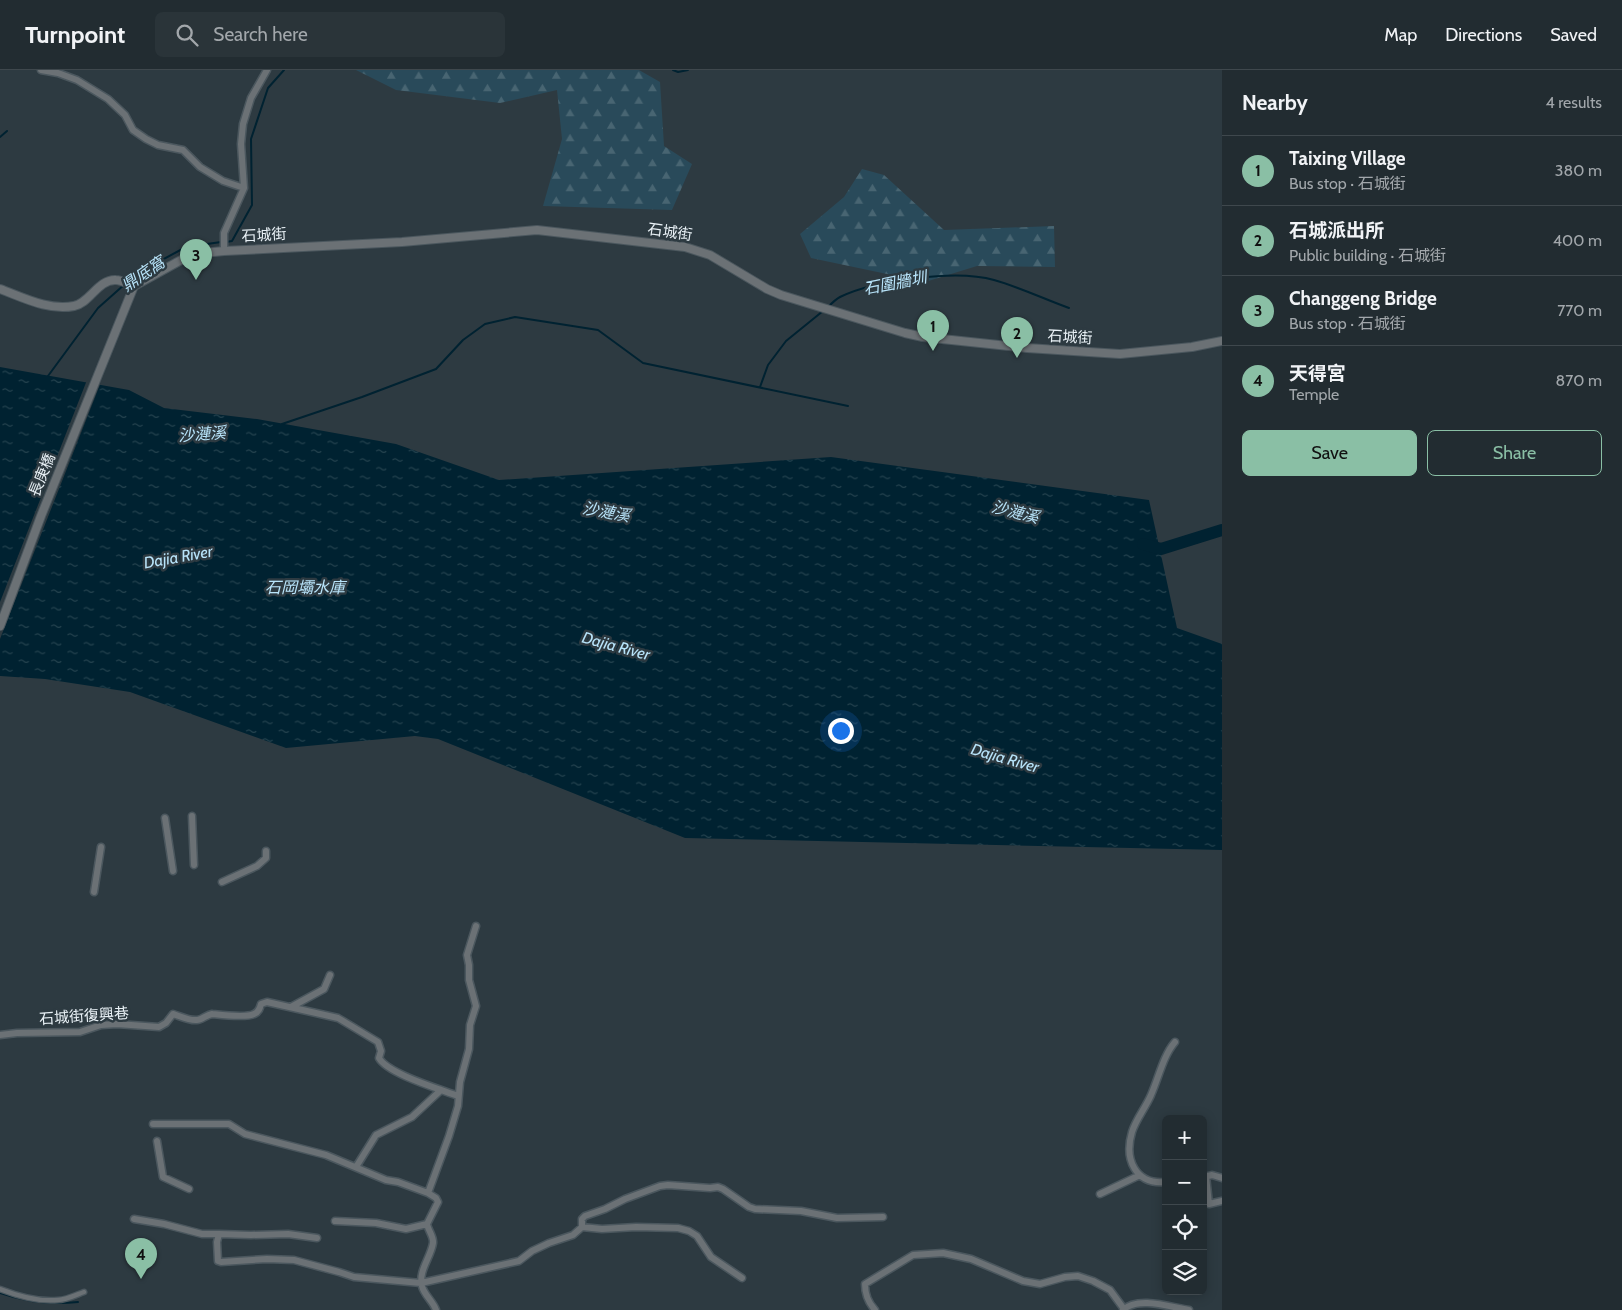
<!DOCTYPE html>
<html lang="en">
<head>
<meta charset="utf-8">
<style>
  :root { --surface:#222c31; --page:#2a3439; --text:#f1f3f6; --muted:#a2a7ab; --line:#3f484d; --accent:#8abfa5 }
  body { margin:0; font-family:Cabin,"Noto Sans TC",sans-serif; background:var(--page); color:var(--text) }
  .controls { position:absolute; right:15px; bottom:15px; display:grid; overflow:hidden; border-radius:8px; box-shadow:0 2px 12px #0003 }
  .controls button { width:45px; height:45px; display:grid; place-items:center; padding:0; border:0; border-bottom:1px solid var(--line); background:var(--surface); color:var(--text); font:25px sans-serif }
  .you { position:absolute; left:840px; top:660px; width:18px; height:18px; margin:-12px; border:4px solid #fff; border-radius:50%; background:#1a73e8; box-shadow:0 0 0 8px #1a73e833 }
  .badge { display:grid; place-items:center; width:32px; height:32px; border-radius:50%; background:var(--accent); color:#111; font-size:16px; font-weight:700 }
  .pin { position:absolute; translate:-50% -41px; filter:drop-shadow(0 1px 2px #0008) }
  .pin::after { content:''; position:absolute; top:26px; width:18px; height:15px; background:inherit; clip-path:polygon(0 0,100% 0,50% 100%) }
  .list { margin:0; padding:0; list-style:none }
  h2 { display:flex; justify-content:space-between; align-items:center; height:65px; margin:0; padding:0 20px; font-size:21px }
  h2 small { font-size:16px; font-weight:400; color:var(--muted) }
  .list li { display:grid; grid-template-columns:32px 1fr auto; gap:15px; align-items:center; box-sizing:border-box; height:70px; padding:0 20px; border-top:1px solid var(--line) }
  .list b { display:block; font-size:19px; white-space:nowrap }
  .list p { margin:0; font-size:16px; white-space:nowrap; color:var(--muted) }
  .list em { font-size:16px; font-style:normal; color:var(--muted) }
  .actions { display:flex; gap:10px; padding:15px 20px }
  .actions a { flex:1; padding:11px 0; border:1px solid var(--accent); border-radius:8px; text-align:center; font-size:18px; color:var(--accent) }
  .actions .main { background:var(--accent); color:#111 }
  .icon { flex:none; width:28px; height:28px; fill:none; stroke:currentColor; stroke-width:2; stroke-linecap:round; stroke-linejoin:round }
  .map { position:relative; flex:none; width:1222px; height:1240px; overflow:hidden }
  header { display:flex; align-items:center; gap:30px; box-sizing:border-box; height:70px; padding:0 25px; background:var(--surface); border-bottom:1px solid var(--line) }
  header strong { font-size:24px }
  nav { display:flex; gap:28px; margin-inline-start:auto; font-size:18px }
  .search { width:350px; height:45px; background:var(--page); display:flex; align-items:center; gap:12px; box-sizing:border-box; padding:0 18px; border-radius:8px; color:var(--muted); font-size:19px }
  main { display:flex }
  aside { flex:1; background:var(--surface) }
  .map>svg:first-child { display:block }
  .forest { fill:url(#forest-firs) }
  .water { fill:url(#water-ripples) }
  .pier { fill:#2d3a41 }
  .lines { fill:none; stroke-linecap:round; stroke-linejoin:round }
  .stream { stroke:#002231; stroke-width:2 }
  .river { stroke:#002231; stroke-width:12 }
  .pedestrian-casing { stroke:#4b575e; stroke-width:7 }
  .minor-casing { stroke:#4b575e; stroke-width:9 }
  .tertiary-casing { stroke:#4b575e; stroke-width:10 }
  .pedestrian { stroke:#6b7175; stroke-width:4.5 }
  .minor { stroke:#6b7175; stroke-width:6 }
  .tertiary { stroke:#6b7175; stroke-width:8 }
  .labels { text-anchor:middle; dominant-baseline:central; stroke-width:5; stroke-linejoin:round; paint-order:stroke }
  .street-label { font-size:15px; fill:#e9f1f6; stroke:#2d3a41 }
  .water-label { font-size:16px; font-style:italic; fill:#b8e4fa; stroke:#2d3a41 }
</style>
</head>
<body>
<header>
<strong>Turnpoint</strong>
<div class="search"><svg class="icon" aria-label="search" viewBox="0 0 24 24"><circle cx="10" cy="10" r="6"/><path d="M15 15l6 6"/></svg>Search here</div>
<nav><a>Map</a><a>Directions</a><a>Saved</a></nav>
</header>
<main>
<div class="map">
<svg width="1222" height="1240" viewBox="0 0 1222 1240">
  <defs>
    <pattern id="forest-firs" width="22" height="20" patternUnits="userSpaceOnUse" patternTransform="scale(1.25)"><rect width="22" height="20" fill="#294a5a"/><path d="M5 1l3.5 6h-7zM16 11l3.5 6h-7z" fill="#486572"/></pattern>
    <pattern id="water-ripples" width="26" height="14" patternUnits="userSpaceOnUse" patternTransform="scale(1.25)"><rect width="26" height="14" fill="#002231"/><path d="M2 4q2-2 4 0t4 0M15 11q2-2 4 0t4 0" fill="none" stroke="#25434f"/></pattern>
  </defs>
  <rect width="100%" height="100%" fill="#2d3a41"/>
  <path class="forest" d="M356,0H639L660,12L664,76L692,94L672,140L543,136L562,69L557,20L500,33L396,20Z
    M862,99L884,105L944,160L1054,156L1055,197L977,196L925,212L811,188L800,164L844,127Z"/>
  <path class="water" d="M0,297L129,320L164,338L257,349L396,374L499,410L831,387L1149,430L1177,558L1222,574V780L685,768L438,669L415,666L286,678L130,622L45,609L0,606Z"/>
  <path class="pier" d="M87,310L101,312L0,569V532Z"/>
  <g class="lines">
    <path class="stream" d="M673,0L678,2L688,0
      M0,67L7,61
      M226,172L232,171L252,135L251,69L268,18L284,0
      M128,211L134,205L186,177L221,172
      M828,237C832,233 836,229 840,227C875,210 957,199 994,210C1019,217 1044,229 1069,238
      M48,306L98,238L125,214
      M760,317L768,295L786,271L823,241
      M282,354L362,327L436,299L463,270L485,254L515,247L598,260L643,293L848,336
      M0,1223C26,1232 51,1235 78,1232"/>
    <path class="river" d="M1143,474L1161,479L1222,460"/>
    <g class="pedestrian-casing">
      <path id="pedestrian" d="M0,1219C18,1226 38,1232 58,1230C66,1230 76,1225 84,1222"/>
    </g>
    <g class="minor-casing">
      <path id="minor" d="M41,0L58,3L77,10L108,29L125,45L133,60L146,69L158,75L183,80L200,97L223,111L244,118
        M224,181V163L244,118L241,74L243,54L251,28L267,0
        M192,746L194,795
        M165,748L173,801
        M222,812L257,796L266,788V781
        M94,822L101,777
        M291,937L324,919L330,905
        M0,965L17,963L80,962L101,955L117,954L159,957L166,953L173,944C180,946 189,951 197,950C202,950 206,945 212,944C222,945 246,948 254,944C259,942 260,938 261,934L267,932L338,948L378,972L381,981L379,988C388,1004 440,1019 458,1026
        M153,1054H229L245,1064L326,1085L386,1110L398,1112L428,1123
        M157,1071L163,1107L189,1119
        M356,1097L376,1065L412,1047L441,1020
        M1206,1106L1209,1134L1222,1131
        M1204,1107L1212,1105L1222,1108
        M1166,1112C1135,1115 1124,1089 1132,1062C1136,1049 1146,1037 1151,1025C1159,1007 1163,986 1175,972
        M1100,1124L1140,1105
        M134,1149L164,1154L202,1164H219L217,1172L218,1191L221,1192L267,1189L294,1190L339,1202L354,1207L421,1213L519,1191L532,1181L549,1173L573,1165L582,1157V1149L585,1146L605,1139L625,1129L660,1116L668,1115L710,1118L718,1117L723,1119L749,1137L755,1139L801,1141L837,1148L883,1147
        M335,1151L376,1153L406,1159L427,1154
        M582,1157L602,1159L636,1157L678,1158L689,1161L697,1166L711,1187L742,1208
        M219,1164L251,1165L288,1164L317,1168
        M436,1240C433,1231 424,1225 422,1216C418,1201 431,1187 433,1173C434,1167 428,1160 427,1154L438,1132L436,1128L428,1123L449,1066L458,1036L460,1012L469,979L470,955L476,936L469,910V895L467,885L476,856
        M875,1240C868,1232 865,1225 865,1214L913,1185L943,1183L971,1189L1023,1211L1040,1214L1065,1207L1078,1206L1093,1211L1110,1220L1124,1239
        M1123,1240C1138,1226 1170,1237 1189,1240"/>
    </g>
    <g class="tertiary-casing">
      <path id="tertiary" d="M0,219C24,228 49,241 74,236C90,233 98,209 116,210C121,210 128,214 134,216
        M0,556L41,446L134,216L192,184L224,181L402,172L537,160L685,177L710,185L767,219L781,225L905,263L923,267L1027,278L1120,284L1192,277L1222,271"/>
    </g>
    <use href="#pedestrian" class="pedestrian"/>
    <use href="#minor" class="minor"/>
    <use href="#tertiary" class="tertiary"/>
  </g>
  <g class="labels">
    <g class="street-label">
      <text transform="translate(670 162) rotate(8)">石城街</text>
      <text transform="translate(264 165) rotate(-3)">石城街</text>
      <text transform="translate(1070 267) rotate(3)">石城街</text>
      <text transform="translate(42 405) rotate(-68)">長庚橋</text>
      <text transform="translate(84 946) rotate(-4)">石城街復興巷</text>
    </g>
    <g class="water-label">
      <text transform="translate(143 204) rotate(-34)">鼎底窩</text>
      <text transform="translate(895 213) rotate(-11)">石圍牆圳</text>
      <text transform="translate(202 364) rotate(-4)">沙漣溪</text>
      <text transform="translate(606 442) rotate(10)">沙漣溪</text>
      <text transform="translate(1015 442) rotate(14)">沙漣溪</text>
      <text transform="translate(178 487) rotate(-10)">Dajia River</text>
      <text x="305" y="517">石岡壩水庫</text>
      <text transform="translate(616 576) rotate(15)">Dajia River</text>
      <text transform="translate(1005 688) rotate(16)">Dajia River</text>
    </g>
  </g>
</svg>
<div class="controls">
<button>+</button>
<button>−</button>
<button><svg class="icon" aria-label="locate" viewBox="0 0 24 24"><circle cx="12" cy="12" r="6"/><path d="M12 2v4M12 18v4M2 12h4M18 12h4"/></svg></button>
<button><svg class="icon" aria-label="layers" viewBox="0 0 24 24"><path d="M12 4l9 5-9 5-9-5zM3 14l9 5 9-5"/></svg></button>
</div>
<div class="you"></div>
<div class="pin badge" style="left:933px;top:281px">1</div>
<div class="pin badge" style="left:1017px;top:288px">2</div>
<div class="pin badge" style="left:196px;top:210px">3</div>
<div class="pin badge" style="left:141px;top:1209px">4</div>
</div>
<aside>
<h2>Nearby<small>4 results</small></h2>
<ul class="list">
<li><span class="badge">1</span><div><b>Taixing Village</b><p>Bus stop · 石城街</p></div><em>380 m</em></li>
<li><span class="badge">2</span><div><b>石城派出所</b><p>Public building · 石城街</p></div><em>400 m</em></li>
<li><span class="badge">3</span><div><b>Changgeng Bridge</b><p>Bus stop · 石城街</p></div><em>770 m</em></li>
<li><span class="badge">4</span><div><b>天得宮</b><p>Temple</p></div><em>870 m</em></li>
</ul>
<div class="actions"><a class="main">Save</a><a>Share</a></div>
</aside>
</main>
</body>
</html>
